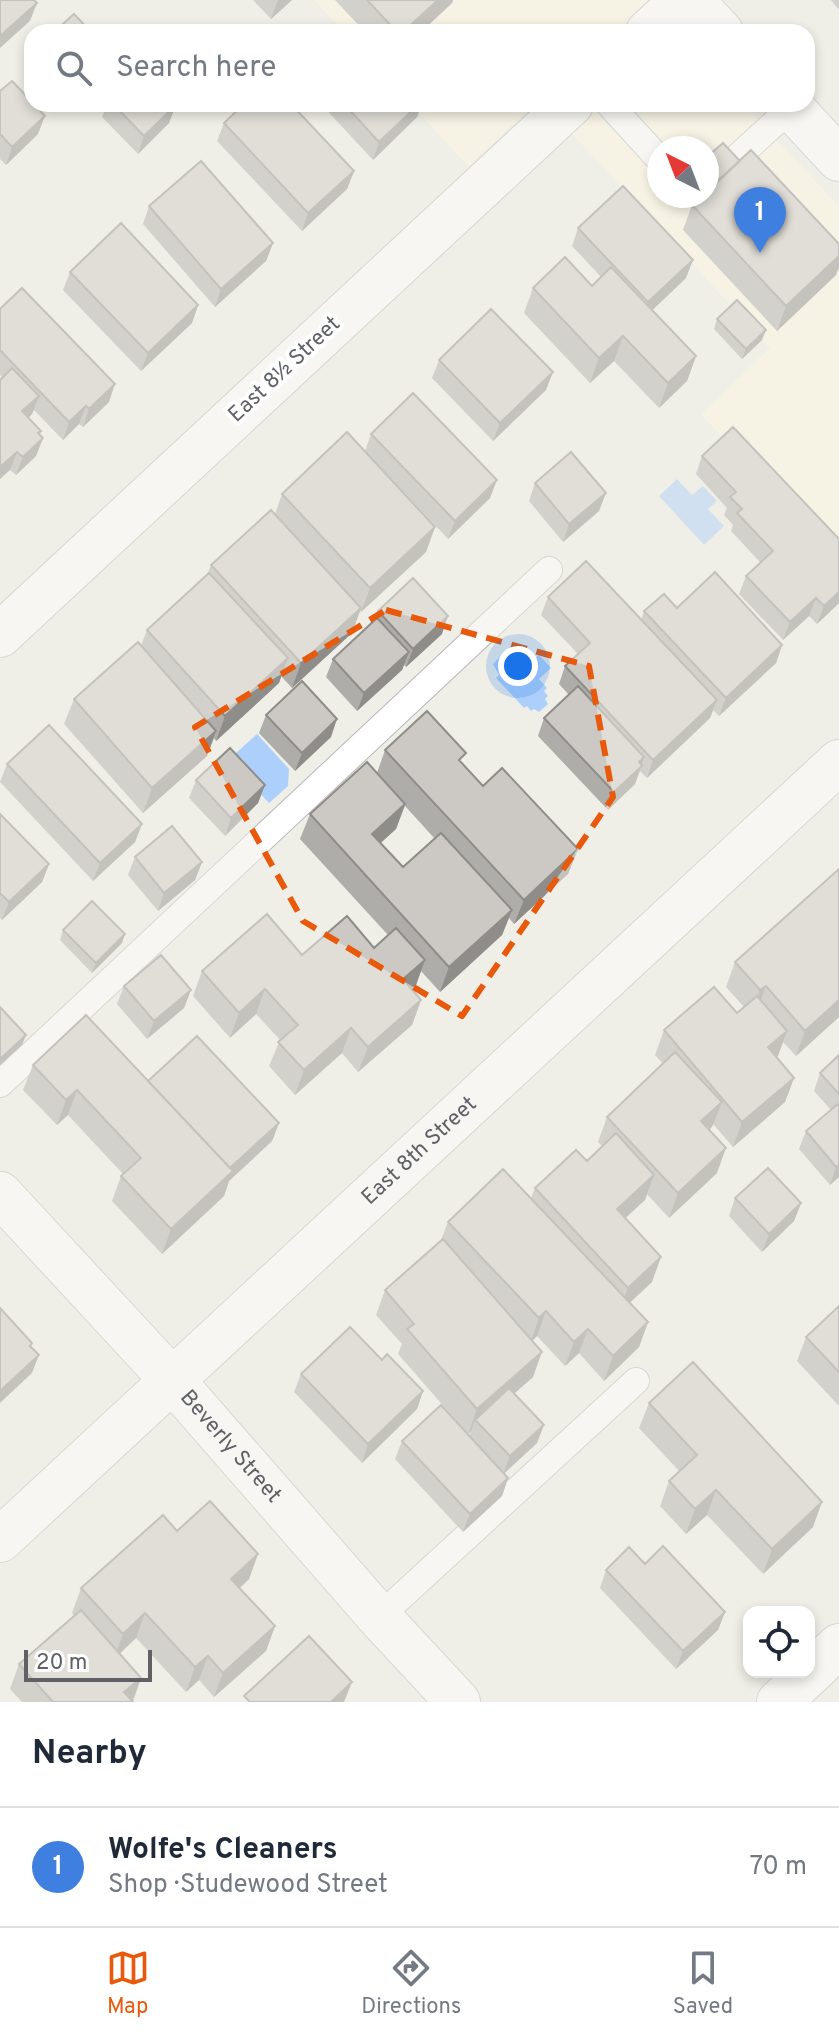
<!DOCTYPE html>
<html lang="en">
<head>
<meta charset="utf-8">
<style>
  :root { --surface:#fff; --page:#f2f2f3; --text:#1f2937; --muted:#747a83; --line:#e0e1e3; --accent:#ea580c }
  body { margin:0; font-family:Overpass,sans-serif; background:var(--page); color:var(--text) }
  .controls { position:absolute; right:24px; bottom:24px; display:grid; overflow:hidden; border-radius:16px; box-shadow:0 4px 12px #0003 }
  .controls button { width:72px; height:72px; display:grid; place-items:center; padding:0; border:0; border-bottom:2px solid var(--line); background:var(--surface); color:var(--text); font:40px sans-serif }
  .compass { position:absolute; left:647px; top:136px; width:72px; height:72px; border-radius:50%; background:var(--surface); box-shadow:0 4px 12px #0003; rotate:318deg }
  .scale { position:absolute; left:24px; bottom:20px; width:128px; box-sizing:border-box; padding-left:8px; border:4px solid #5f6167; border-top:0; font-size:22px; line-height:28px; white-space:nowrap; color:#5f6167; -webkit-text-stroke:6px #fff; paint-order:stroke }
  .you { position:absolute; left:518px; top:666px; width:28px; height:28px; margin:-20px; border:6px solid #fff; border-radius:50%; background:#1a73e8; box-shadow:0 0 0 12px #1a73e833 }
  .badge { display:grid; place-items:center; width:52px; height:52px; border-radius:50%; background:var(--accent); color:#fff; font-size:26px; font-weight:700 }
  .pin { position:absolute; translate:-50% -66px; filter:drop-shadow(0 2px 4px #0008) }
  .pin::after { content:''; position:absolute; top:42px; width:28px; height:24px; background:inherit; clip-path:polygon(0 0,100% 0,50% 100%) }
  .list { margin:0; padding:0; list-style:none }
  h2 { display:flex; justify-content:space-between; align-items:center; height:104px; margin:0; padding:0 32px; font-size:34px }
  h2 small { font-size:26px; font-weight:400; color:var(--muted) }
  .list li { display:grid; grid-template-columns:52px 1fr auto; gap:24px; align-items:center; box-sizing:border-box; height:120px; padding:0 32px; border-top:2px solid var(--line) }
  .list b { display:block; font-size:30px; white-space:nowrap }
  .list p { margin:0; font-size:26px; white-space:nowrap; color:var(--muted) }
  .list em { font-size:26px; font-style:normal; color:var(--muted) }
  .icon { flex:none; width:44px; height:44px; fill:none; stroke:currentColor; stroke-width:2; stroke-linecap:round; stroke-linejoin:round }
  .map { position:relative; flex:none; width:839px; height:1702px; overflow:hidden }
  .search { position:absolute; background:var(--surface); box-shadow:0 4px 12px #0003; left:24px; right:24px; top:24px; height:88px; display:flex; align-items:center; gap:20px; box-sizing:border-box; padding:0 28px; border-radius:24px; color:var(--muted); font-size:30px }
  .sheet { height:224px; background:var(--surface) }
  nav { display:flex; justify-content:space-around; align-items:center; box-sizing:border-box; height:112px; border-top:2px solid var(--line); background:var(--surface); font-size:22px; color:var(--muted) }
  nav a { display:grid; justify-items:center; gap:4px }
  nav .on { color:var(--accent) }
  .map>svg:first-child { display:block }
  .commercial { fill:#fdf9e0; fill-rule:evenodd }
  .water { fill:#accffb }
  .lines { fill:none; stroke-linecap:round; stroke-linejoin:round }
  .service-casing { stroke:#b7b9bd; stroke-width:28 }
  .minor-casing { stroke:#b7b9bd; stroke-width:46 }
  .secondary-casing { stroke:#b8bac0; stroke-width:46 }
  .service { stroke:#fff; stroke-width:26 }
  .minor { stroke:#fff; stroke-width:44 }
  .secondary { stroke:#fff; stroke-width:44 }
  .wall { fill:#afada9; fill-rule:evenodd }
  .shaded-wall { fill:#8f8d89 }
  .building { fill:#ccc9c4; stroke:#8f8d89; stroke-width:2 }
  .marked { fill:none; stroke:#e8590c; stroke-width:6; stroke-dasharray:16 10; stroke-linejoin:round }
  .labels { text-anchor:middle; dominant-baseline:central; stroke-width:8; stroke-linejoin:round; paint-order:stroke }
  .street-label { font-size:22px; fill:#5f6167; stroke:#fff }
</style>
</head>
<body>
<div class="map">
<svg width="839" height="1702" viewBox="0 0 839 1702">
  <rect width="100%" height="100%" fill="#f0efe7"/>
  <path class="commercial" d="M314,0H648L677,32H344Z
    M411,104H535L468,166Z
    M545,104H744L839,207V562L701,414L770,348ZM659,148H707V196H659Z"/>
  <path class="water" d="M677,479L692,495L703,486L717,501L708,509L724,526L704,545L659,496Z
    M503,654L508,657L511,654L515,659L518,657L527,666L539,655L551,668L539,679L547,688L544,691L548,696L545,699L548,704L539,712L534,709L531,711L527,706L524,708L496,678L499,675L493,664Z
    M257,734L289,769L288,786L269,803L245,777L235,754Z"/>
  <g class="lines">
    <g class="service-casing">
      <path id="service" d="M609,104L659,159
        M707,185L791,108
        M0,1084L549,570
        M379,1617L636,1381"/>
    </g>
    <g class="minor-casing">
      <g id="minor">
        <path d="M648,32L683,0"/>
        <path d="M0,635L571,104"/>
        <path id="s1" d="M0,1194L173,1381L379,1617L458,1702"/>
        <path id="s2" d="M0,1540L839,762"/>
        <path d="M779,1702L839,1646"/>
      </g>
    </g>
    <g class="secondary-casing">
      <path id="secondary" d="M691,0L721,32
        M788,104L839,159"/>
    </g>
    <use href="#service" class="service"/>
    <use href="#minor" class="minor"/>
    <use href="#secondary" class="secondary"/>
  </g>
  <path class="wall" d="M253,0H292L271,19Z
    M335,0H453L452,3L421,32H365Z
    M831,0H839V10Z
    M32,53V78L25,71Z
    M0,91L38,134L6,165L0,159Z
    M107,104H175L169,123L138,154L102,117Z
    M321,104H422L417,117L373,160Z
    M224,123L354,171L347,189L302,231L217,141Z
    M707,157L836,275L777,331L683,230L692,205L708,190L707,189Z
    M149,206L273,243L266,261L215,307L143,224Z
    M578,228L686,278L652,310L696,356L687,381L659,408L614,361L590,383L524,313L533,288L592,286L601,277L572,246Z
    M70,272L198,305L192,323L141,371L63,290Z
    M0,309L109,402L83,427L79,424L63,440L34,410L32,414L29,418L41,431L40,435L43,438L36,456L16,475L10,470L3,378L0,375Z
    M717,319L762,340L742,359L714,329Z
    M439,360L546,390L493,441L432,378Z
    M371,434L490,498L448,539L382,469L435,527L426,552L361,612L360,611L352,633L292,688L281,676L279,683L216,741L214,738L207,756L143,813L64,724L74,699L141,646L147,630L207,575L211,565L275,514L282,494L365,451Z
    M702,456L839,539V603L817,624L809,616L783,640L739,594L746,576L760,562L731,531L733,525L724,515L727,508L696,474Z
    M535,483L599,511L563,542L529,501Z
    M548,597L641,620L644,611L677,608L782,645L776,663L719,716L713,710L710,718L647,778L640,771L635,784L608,810L538,736L544,718L569,695L559,684L565,666L578,654L541,615Z
    M378,611L442,634L406,667L404,665L402,670L357,711L326,677L333,659L374,621Z
    M266,715L331,737L295,771L259,733Z
    M385,750L462,764L483,786L578,849L568,874L514,924L509,918L502,935L440,992L421,971L416,985L411,989L421,1000L412,1025L358,1072L342,1053L295,1095L269,1066L280,1040L256,1014L230,1038L193,996L202,971L302,955L374,948L388,935L300,839L310,814L377,773ZM405,806L435,839L403,867L381,843L396,829Z
    M7,764L142,824L135,842L93,881L0,782Z
    M196,780L265,785L258,803L225,836L189,798Z
    M0,814L49,864L42,882L2,920L0,918Z
    M135,857L202,862L195,880L158,911L128,875Z
    M63,930L122,943L92,973L60,940Z
    M735,962L839,1017L796,1056L783,1042L777,1057L794,1078L785,1102L733,1147L713,1124L709,1130L717,1173L669,1218L647,1194L645,1200L625,1218L652,1282L630,1303L648,1322L639,1347L604,1381L579,1353L565,1366L537,1336L532,1341L533,1377L514,1394L537,1443L504,1474L508,1478L502,1496L463,1532L395,1459L402,1441L469,1436L471,1431L468,1434L398,1354L402,1344L376,1315L385,1290L441,1240L448,1222L531,1198L535,1188L587,1161L602,1146L598,1142L607,1117L663,1064L655,1055L664,1030L737,1013L744,1007L726,987Z
    M124,986L191,990L184,1008L147,1039L117,1004Z
    M839,1055V1177L830,1185L799,1149L806,1131L831,1110L814,1091L820,1073Z
    M33,1065L148,1081L279,1123L272,1141L229,1181L224,1196L162,1254L112,1201L121,1176L123,1174L68,1115L57,1125L23,1090Z
    M735,1198L801,1203L794,1221L762,1252L729,1216Z
    M839,1306V1406L797,1361L806,1337Z
    M382,1360L423,1391L417,1409L362,1463L294,1392L301,1374Z
    M649,1403L813,1527L763,1574L707,1515L686,1534L660,1506L669,1481L680,1472L639,1428Z
    M177,1531L258,1554L249,1579L240,1588L275,1626L266,1651L214,1697L199,1680L186,1692L136,1638L119,1654L141,1678L133,1702H22L10,1689L19,1664L74,1616L72,1613L81,1588Z
    M645,1564L725,1612L718,1630L676,1669L600,1588L606,1570Z"/>
  <path class="shaded-wall" d="M278,0H292L271,19Z
    M438,0H453L452,3L421,32H403Z
    M37,3L30,21L0,48V36Z
    M419,104H422L417,117L373,160L379,142Z
    M176,105L169,123L138,154L144,136Z
    M45,116L38,134L6,165L12,147Z
    M354,171L347,189L302,231L308,213Z
    M273,243L266,261L215,307L221,289Z
    M839,256V268L836,275L777,331L786,306Z
    M693,260L686,278L642,320L648,302Z
    M198,305L192,323L141,371L148,353Z
    M766,330L762,340L742,359L746,349Z
    M623,336L614,361L590,383L599,358Z
    M696,356L687,381L659,408L668,383Z
    M553,372L546,390L493,441L500,423Z
    M115,384L109,402L83,427L89,409Z
    M39,396L32,414L16,429L22,411Z
    M86,406L79,424L63,440L69,422Z
    M41,431L36,444L43,438L36,456L16,475L23,457Z
    M17,452L10,470L0,479V467Z
    M497,480L490,498L448,539L455,521Z
    M606,493L599,511L563,542L569,524Z
    M435,527L426,552L361,612L370,588Z
    M839,592V603L817,624L824,606Z
    M816,598L809,616L783,640L790,622Z
    M361,608L352,633L292,688L301,663Z
    M448,616L442,634L406,667L413,649Z
    M782,645L776,663L719,716L726,698Z
    M409,652L402,670L357,711L364,693Z
    M288,658L279,683L216,741L225,716Z
    M717,700L710,718L647,778L653,760Z
    M337,719L331,737L295,771L302,753Z
    M216,731L207,756L143,813L152,788Z
    M644,757L635,784L608,810L614,792Z
    M265,785L258,803L225,836L231,818Z
    M405,804L396,829L363,858L372,834Z
    M142,824L135,842L93,881L100,863Z
    M578,849L568,874L514,924L524,900Z
    M202,862L195,880L158,911L164,893Z
    M49,864L42,882L2,920L9,902Z
    M512,910L502,935L440,992L449,967Z
    M125,934L122,943L92,973L96,963Z
    M425,960L416,985L393,1004L403,979Z
    M766,986L757,1011L751,1015L760,990Z
    M265,989L256,1014L230,1038L239,1013Z
    M191,990L184,1008L147,1039L154,1021Z
    M421,1000L412,1025L358,1072L368,1047Z
    M839,1000V1017L796,1056L805,1031Z
    M351,1028L342,1053L295,1095L304,1070Z
    M787,1031L778,1056L759,1072L768,1047Z
    M26,1035L22,1045L0,1065V1059Z
    M794,1078L785,1102L733,1147L742,1122Z
    M77,1090L68,1115L57,1125L66,1100Z
    M722,1102L712,1127L692,1146L701,1121Z
    M279,1123L272,1141L229,1181L224,1196L162,1254L171,1229L230,1168Z
    M726,1148L717,1173L669,1218L678,1193Z
    M839,1165V1177L830,1185L836,1167Z
    M654,1175L645,1200L608,1234L617,1209Z
    M801,1203L794,1221L762,1252L769,1234Z
    M661,1257L652,1282L618,1313L628,1288Z
    M546,1311L537,1336L530,1343L539,1318Z
    M648,1322L639,1347L604,1381L613,1356Z
    M588,1329L579,1353L565,1366L574,1342Z
    M542,1352L533,1377L479,1424L475,1420L471,1431L468,1434L477,1409Z
    M39,1355L32,1373L0,1403V1391Z
    M423,1391L417,1409L362,1463L368,1444Z
    M544,1425L537,1443L503,1474L510,1456Z
    M508,1478L502,1496L463,1532L470,1514Z
    M716,1490L707,1515L686,1534L695,1509Z
    M822,1502L813,1527L763,1574L772,1549Z
    M258,1554L249,1579L222,1604L231,1579Z
    M725,1612L718,1630L676,1669L683,1651Z
    M145,1613L136,1638L114,1659L123,1634Z
    M275,1626L266,1651L214,1697L223,1673Z
    M208,1656L199,1680L186,1692L195,1667Z
    M141,1678L132,1702L124,1692Z
    M352,1682L344,1702H331Z"/>
  <path class="building" d="M0,0H34L37,3L0,36Z
    M367,0H438L403,32H397Z
    M74,14L91,32H54Z
    M188,26L193,32H180Z
    M12,81L32,102V104H34L45,116L12,147L0,134V91Z
    M113,104H175L176,105L144,136Z
    M244,104H291L354,171L308,213L224,123Z
    M344,104H419L379,142Z
    M723,143L740,161L715,184L707,175V157Z
    M751,150L839,244V256L786,306L692,205L702,196H707V191Z
    M201,161L273,243L221,289L149,206Z
    M623,186L693,260L648,302L578,228Z
    M121,223L198,305L148,353L70,272Z
    M565,257L592,286L611,267L696,356L668,383L623,336L599,358L533,288Z
    M22,288L115,384L89,409L86,406L69,422L0,350V309Z
    M737,300L766,330L746,349L717,319Z
    M491,309L553,372L500,423L439,360Z
    M12,368L39,396L22,411L41,431L38,433L43,438L23,457L17,452L0,467V380Z
    M413,393L497,480L455,521L371,434Z
    M733,427L839,539V592L824,606L816,598L790,622L746,576L773,551L737,513L742,509L730,497L736,492L702,456Z
    M347,432L435,527L370,588L282,494Z
    M571,452L606,493L569,524L535,483Z
    M271,510L361,608L301,663L211,565Z
    M586,561L717,700L653,760L565,666L590,643L548,597Z
    M715,572L782,645L726,698L644,611L664,594L677,608Z
    M209,573L288,658L225,716L147,630Z
    M413,578L448,616L413,649L378,611Z
    M377,618L409,652L364,693L333,659Z
    M138,642L216,731L152,788L74,699Z
    M302,681L337,719L302,753L266,715Z
    M578,686L644,757L639,762L642,766L614,792L544,718Z
    M427,711L466,753L459,760L483,786L502,768L578,849L524,900L385,750Z
    M49,725L142,824L100,863L7,764Z
    M230,748L265,785L231,818L196,780Z
    M367,762L405,804L372,834L403,867L441,833L512,910L449,967L310,814Z
    M0,814L49,864L9,902L0,893Z
    M172,826L202,862L164,893L135,857Z
    M839,869V1000L805,1031L766,986L760,990L735,962Z
    M92,901L125,934L96,963L63,930Z
    M267,914L302,955L347,916L374,948L396,928L425,960L403,979L421,1000L368,1047L351,1028L304,1070L278,1042L298,1025L265,989L239,1013L202,971Z
    M161,955L191,990L154,1021L124,986Z
    M714,987L737,1013L757,996L787,1031L768,1047L794,1078L742,1122L664,1030Z
    M0,1007L26,1035L0,1059Z
    M86,1015L233,1171L171,1229L121,1176L141,1158L77,1090L66,1100L33,1065Z
    M197,1036L279,1123L230,1168L148,1081Z
    M675,1052L722,1102L701,1121L726,1148L678,1193L607,1117Z
    M839,1055V1094L820,1073Z
    M839,1103V1165L836,1167L806,1131Z
    M616,1133L654,1175L617,1209L661,1257L628,1288L535,1188L576,1150L587,1161Z
    M768,1168L801,1203L769,1234L735,1198Z
    M503,1169L648,1322L613,1356L588,1329L574,1342L546,1311L539,1318L448,1222Z
    M443,1239L542,1352L477,1409L407,1329L414,1324L385,1290Z
    M839,1306V1372L806,1337Z
    M0,1308L32,1343L30,1346L39,1355L0,1391Z
    M350,1327L382,1360L387,1354L423,1391L368,1444L301,1374Z
    M693,1362L822,1502L772,1549L716,1490L695,1509L669,1481L697,1455L649,1403Z
    M509,1388L544,1425L510,1456L475,1420Z
    M441,1405L508,1478L470,1514L402,1441Z
    M210,1501L258,1554L231,1579L275,1626L223,1673L208,1656L195,1667L145,1613L123,1634L81,1588L163,1515L177,1531Z
    M663,1546L725,1612L683,1651L606,1570L629,1547L645,1564Z
    M81,1610L141,1678L124,1692L133,1702H53L19,1664Z
    M309,1636L352,1682L331,1702H250L244,1696Z"/>
  <path d="M0 0H839V1702H0ZM386,610L589,666L613,797L462,1016L303,921L195,727Z" fill="#f0efe7" fill-opacity=".55" fill-rule="evenodd"/>
  <path class="marked" d="M386,610L589,666L613,797L462,1016L303,921L195,727Z"/>
  <g class="labels">
    <g class="street-label">
      <text transform="translate(285 370) rotate(-43)">East 8½ Street</text>
      <text stroke="none"><textPath href="#s2" startOffset="572">East 8th Street</textPath></text>
      <text stroke="none"><textPath href="#s1" startOffset="342">Beverly Street</textPath></text>
    </g>
  </g>
</svg>
<div class="controls">
<button><svg class="icon" aria-label="locate" viewBox="0 0 24 24"><circle cx="12" cy="12" r="6"/><path d="M12 2v4M12 18v4M2 12h4M18 12h4"/></svg></button>
</div>
<svg class="compass" viewBox="-18 -18 36 36"><path d="M0-13l5 13h-10z" fill="#e53935"/><path d="M0 13l5-13h-10z" fill="#747a83"/></svg>
<div class="scale">20 m</div>
<div class="you"></div>
<div class="pin badge" style="left:760px;top:253px;background:#3f7fe0">1</div>
<div class="search"><svg class="icon" aria-label="search" viewBox="0 0 24 24"><circle cx="10" cy="10" r="6"/><path d="M15 15l6 6"/></svg>Search here</div>
</div>
<section class="sheet">
<h2>Nearby<small></small></h2>
<ul class="list">
<li><span class="badge" style="background:#3f7fe0">1</span><div><b>Wolfe's Cleaners</b><p>Shop · Studewood Street</p></div><em>70 m</em></li>
</ul>
</section>
<nav>
<a class="on"><svg class="icon" aria-label="map" viewBox="0 0 24 24"><path d="M3 6l6-2 6 2 6-2v14l-6 2-6-2-6 2zM9 4v14M15 6v14"/></svg>Map</a>
<a><svg class="icon" aria-label="directions" viewBox="0 0 24 24"><path d="M12 3l9 9-9 9-9-9zM9 14v-3h6M13 9l2 2-2 2"/></svg>Directions</a>
<a><svg class="icon" aria-label="saved" viewBox="0 0 24 24"><path d="M7 4h10v16l-5-4-5 4z"/></svg>Saved</a>
</nav>
</body>
</html>
